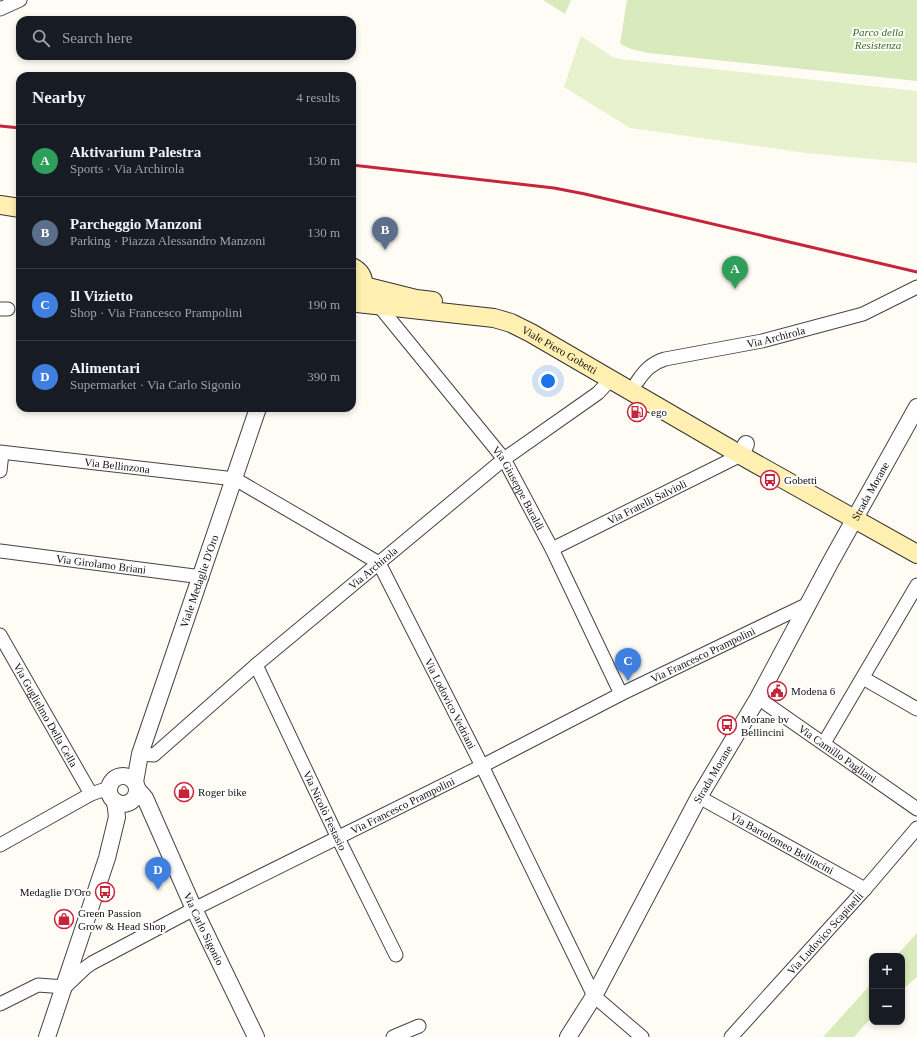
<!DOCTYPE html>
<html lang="en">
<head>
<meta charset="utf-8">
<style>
  :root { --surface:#171b24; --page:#20242c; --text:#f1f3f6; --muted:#9ea1a6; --line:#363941; --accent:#b45309 }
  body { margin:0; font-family:"Times New Roman",serif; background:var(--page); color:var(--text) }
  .controls { position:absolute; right:12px; bottom:12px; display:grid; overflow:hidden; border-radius:8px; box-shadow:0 2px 6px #0003 }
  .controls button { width:36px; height:36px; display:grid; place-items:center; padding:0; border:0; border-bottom:1px solid var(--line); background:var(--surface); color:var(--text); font:20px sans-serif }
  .you { position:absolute; left:548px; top:381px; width:14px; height:14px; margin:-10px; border:3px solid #fff; border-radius:50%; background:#1a73e8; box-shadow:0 0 0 6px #1a73e833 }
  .badge { display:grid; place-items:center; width:26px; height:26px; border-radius:50%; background:var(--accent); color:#fff; font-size:13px; font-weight:700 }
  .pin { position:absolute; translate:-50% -33px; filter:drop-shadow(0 1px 2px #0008) }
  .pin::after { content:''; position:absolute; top:21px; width:14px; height:12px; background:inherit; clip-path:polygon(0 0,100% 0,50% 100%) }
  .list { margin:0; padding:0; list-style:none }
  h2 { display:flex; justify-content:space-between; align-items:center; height:52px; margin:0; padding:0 16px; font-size:17px }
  h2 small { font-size:13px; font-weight:400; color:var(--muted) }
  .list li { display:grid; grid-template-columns:26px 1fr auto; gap:12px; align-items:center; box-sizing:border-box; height:72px; padding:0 16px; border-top:1px solid var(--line) }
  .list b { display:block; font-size:15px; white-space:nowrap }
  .list p { margin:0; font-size:13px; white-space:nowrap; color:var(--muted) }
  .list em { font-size:13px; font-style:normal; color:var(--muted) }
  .icon { flex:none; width:22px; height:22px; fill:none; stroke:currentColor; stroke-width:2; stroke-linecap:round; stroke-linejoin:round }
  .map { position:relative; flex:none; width:917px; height:1037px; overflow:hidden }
  .search { position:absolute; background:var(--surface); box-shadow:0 2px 6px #0003; left:16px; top:16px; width:340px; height:44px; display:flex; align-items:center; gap:10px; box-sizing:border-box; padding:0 14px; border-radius:12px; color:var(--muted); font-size:15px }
  .panel { position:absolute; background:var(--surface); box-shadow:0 2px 6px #0003; left:16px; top:72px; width:340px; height:340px; border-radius:12px }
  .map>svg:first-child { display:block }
  .green { fill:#d9ebbc }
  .pitch { fill:#e9f2ce }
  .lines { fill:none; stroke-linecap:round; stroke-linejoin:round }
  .minor-casing { stroke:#444; stroke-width:15 }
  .tertiary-casing { stroke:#444; stroke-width:18 }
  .secondary-casing { stroke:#333; stroke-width:20 }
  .minor { stroke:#fff; stroke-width:13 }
  .tertiary { stroke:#fff; stroke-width:16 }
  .secondary { stroke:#ffefb0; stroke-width:18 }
  .rail { stroke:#c6243b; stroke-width:3 }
  .labels { text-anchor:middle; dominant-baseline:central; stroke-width:4; stroke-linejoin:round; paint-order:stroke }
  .park-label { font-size:11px; font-style:italic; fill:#366c1e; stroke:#fff }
  .street-label { font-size:11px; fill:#111; stroke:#fff }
  .poi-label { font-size:11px; fill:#111; stroke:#fff; text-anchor:start }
</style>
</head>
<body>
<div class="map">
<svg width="917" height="1037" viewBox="0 0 917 1037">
  <rect width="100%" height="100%" fill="#fffcf5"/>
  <path class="green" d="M543,0H571L565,14Z
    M627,0H917V81L648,53L631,49L620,44Z
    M917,933V977L902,990V956H896Z
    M872,983V1017L854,1037H823Z"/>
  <path class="pitch" d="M581,36L613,57L620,59L917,91V163L806,153L630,128L564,87Z"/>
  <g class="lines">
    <g class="minor-casing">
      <g id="minor">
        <path d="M0,9L20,0"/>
        <path id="s1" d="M379,306L504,459L552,549L621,694"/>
        <path d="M0,309H8"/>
        <path id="s2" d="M637,382C645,370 652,363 665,359L762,341L863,314L917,287"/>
        <path id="s3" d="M0,452L235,479L379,563L482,766L594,996L642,1037"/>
        <path d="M0,471L2,453"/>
        <path id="s4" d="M552,549L741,455"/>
        <path id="s5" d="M0,551L202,577"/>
        <path id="s6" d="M0,635L91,794"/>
        <path id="s7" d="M256,665L338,838L396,955"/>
        <path d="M863,678L917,709"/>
        <path id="s8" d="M758,698L917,809"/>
        <path d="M824,743L917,585"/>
        <path id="s9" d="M140,754L154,755L256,665L504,459L598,393L610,380"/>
        <path id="s10" d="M699,797L865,889"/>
        <path d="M0,845L91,794L109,788"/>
        <path id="s11" d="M0,1004L38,985L65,987L85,968L92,963L194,909L482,766L621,694L810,603"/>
        <path d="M393,1037L419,1026"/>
        <path id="s12" d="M731,1037L865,889L917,828"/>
      </g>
    </g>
    <g class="tertiary-casing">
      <g id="tertiary">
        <path d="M741,455L746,444"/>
        <circle cx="123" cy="790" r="14"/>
        <path id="s13" d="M135,782L140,754L258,408"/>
        <path id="s14" d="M138,790L145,798L194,909L256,1037"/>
        <path d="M47,1037L107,858L117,817L115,801"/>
        <path id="s15" d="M568,1037L594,996L699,797L758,698L830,563L917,407"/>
      </g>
    </g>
    <g class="secondary-casing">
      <g id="secondary">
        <path d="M0,205L20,208"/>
        <path d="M352,267C364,273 365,284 362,296"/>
        <path d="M364,286L416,299L433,301"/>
        <path id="s16" d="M357,303L494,318L511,323L531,333L751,461L917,554"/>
      </g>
    </g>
    <use href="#minor" class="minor"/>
    <use href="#tertiary" class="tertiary"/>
    <use href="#secondary" class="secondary"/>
    <path class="rail" d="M0,126L20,128
      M352,165L554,188L585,194L917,272"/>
  </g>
  <defs>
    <g id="fuel-ring" transform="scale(1)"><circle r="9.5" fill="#fff" stroke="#c6243b" stroke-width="1.5"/><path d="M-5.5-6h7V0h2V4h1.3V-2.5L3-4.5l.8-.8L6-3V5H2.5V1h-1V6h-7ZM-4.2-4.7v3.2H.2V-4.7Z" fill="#c6243b"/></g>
    <g id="bus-ring" transform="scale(1)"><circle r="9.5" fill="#fff" stroke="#c6243b" stroke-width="1.5"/><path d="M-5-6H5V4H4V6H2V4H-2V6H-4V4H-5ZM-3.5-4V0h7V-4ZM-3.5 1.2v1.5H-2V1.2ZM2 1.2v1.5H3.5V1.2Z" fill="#c6243b"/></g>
    <g id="civic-ring" transform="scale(1)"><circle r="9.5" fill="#fff" stroke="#c6243b" stroke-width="1.5"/><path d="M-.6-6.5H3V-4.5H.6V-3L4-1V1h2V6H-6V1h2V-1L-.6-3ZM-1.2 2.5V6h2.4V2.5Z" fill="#c6243b"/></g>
    <g id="shop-ring" transform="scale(1)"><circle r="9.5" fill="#fff" stroke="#c6243b" stroke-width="1.5"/><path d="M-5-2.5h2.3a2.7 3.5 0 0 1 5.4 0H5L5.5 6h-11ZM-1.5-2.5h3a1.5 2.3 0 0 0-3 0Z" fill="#c6243b"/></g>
  </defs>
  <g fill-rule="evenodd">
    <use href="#fuel-ring" x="637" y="412"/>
    <use href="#bus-ring" x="770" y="480"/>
    <use href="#civic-ring" x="777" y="691"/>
    <use href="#bus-ring" x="727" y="725"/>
    <use href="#shop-ring" x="184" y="792"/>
    <use href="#bus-ring" x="105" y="892"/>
    <use href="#shop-ring" x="64" y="919"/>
  </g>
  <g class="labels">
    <g class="park-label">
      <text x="878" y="32">Parco della<tspan x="878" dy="13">Resistenza</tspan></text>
    </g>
    <g class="street-label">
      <text stroke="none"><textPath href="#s2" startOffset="150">Via Archirola</textPath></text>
      <text stroke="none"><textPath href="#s16" startOffset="211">Viale Piero Gobetti</textPath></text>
      <text stroke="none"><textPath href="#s3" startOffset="118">Via Bellinzona</textPath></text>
      <text stroke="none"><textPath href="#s1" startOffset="230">Via Giuseppe Baraldi</textPath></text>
      <text stroke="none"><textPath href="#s15" startOffset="624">Strada Morane</textPath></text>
      <text stroke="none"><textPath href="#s4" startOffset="106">Via Fratelli Salvioli</textPath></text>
      <text stroke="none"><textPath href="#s5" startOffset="102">Via Girolamo Briani</textPath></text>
      <text stroke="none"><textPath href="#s9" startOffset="302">Via Archirola</textPath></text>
      <text stroke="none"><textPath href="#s13" startOffset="211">Viale Medaglie D'Oro</textPath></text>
      <text stroke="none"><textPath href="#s11" startOffset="790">Via Francesco Prampolini</textPath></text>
      <text stroke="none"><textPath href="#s3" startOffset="561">Via Lodovico Vedriani</textPath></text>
      <text stroke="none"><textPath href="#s6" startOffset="92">Via Guglielmo Della Cella</textPath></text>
      <text stroke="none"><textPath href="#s8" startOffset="97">Via Camillo Pagliani</textPath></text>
      <text stroke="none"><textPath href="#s15" startOffset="300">Strada Morane</textPath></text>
      <text stroke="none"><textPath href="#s11" startOffset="454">Via Francesco Prampolini</textPath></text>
      <text stroke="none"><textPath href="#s7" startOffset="161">Via Nicolò Festasio</textPath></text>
      <text stroke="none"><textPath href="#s10" startOffset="95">Via Bartolomeo Bellincini</textPath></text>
      <text stroke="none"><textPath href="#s14" startOffset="154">Via Carlo Sigonio</textPath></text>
      <text stroke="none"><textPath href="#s12" startOffset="140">Via Ludovico Scapinelli</textPath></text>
    </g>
    <g class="poi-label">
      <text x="651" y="412">ego</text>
      <text x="784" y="480">Gobetti</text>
      <text x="791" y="691">Modena 6</text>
      <text x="741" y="719">Morane bv<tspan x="741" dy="13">Bellincini</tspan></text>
      <text x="198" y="792">Roger bike</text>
      <text x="91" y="892" text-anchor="end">Medaglie D'Oro</text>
      <text x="78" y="913">Green Passion<tspan x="78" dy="13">Grow &amp; Head Shop</tspan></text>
    </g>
  </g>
</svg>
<div class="controls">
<button>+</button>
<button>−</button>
</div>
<div class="you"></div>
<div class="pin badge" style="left:735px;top:289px;background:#2e9e5b">A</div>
<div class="pin badge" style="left:385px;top:250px;background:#5c6f8a">B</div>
<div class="pin badge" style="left:628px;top:681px;background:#3f7fe0">C</div>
<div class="pin badge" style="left:158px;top:890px;background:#3f7fe0">D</div>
<div class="search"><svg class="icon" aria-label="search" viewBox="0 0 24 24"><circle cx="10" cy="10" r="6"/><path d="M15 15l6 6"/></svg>Search here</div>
<section class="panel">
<h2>Nearby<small>4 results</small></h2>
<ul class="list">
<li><span class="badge" style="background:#2e9e5b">A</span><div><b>Aktivarium Palestra</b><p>Sports · Via Archirola</p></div><em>130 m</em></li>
<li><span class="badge" style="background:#5c6f8a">B</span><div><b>Parcheggio Manzoni</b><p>Parking · Piazza Alessandro Manzoni</p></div><em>130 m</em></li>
<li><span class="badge" style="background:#3f7fe0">C</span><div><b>Il Vizietto</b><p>Shop · Via Francesco Prampolini</p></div><em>190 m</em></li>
<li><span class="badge" style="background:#3f7fe0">D</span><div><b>Alimentari</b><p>Supermarket · Via Carlo Sigonio</p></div><em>390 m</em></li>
</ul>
</section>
</div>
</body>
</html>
